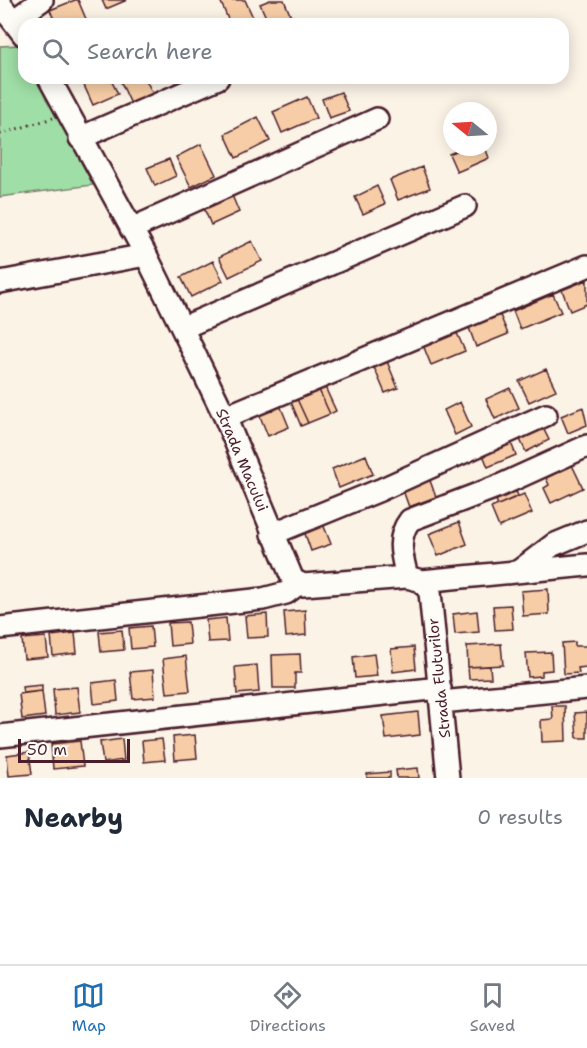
<!DOCTYPE html>
<html lang="en">
<head>
<meta charset="utf-8">
<style>
  :root { --surface:#fff; --page:#f2f2f3; --text:#1f2937; --muted:#747a83; --line:#e0e1e3; --accent:#1f6fb2 }
  body { margin:0; font-family:"Shantell Sans",sans-serif; background:var(--page); color:var(--text) }
  .compass { position:absolute; left:443px; top:102px; width:54px; height:54px; border-radius:50%; background:var(--surface); box-shadow:0 3px 15px #0003; rotate:288deg }
  .scale { position:absolute; left:18px; bottom:15px; width:112px; box-sizing:border-box; padding-left:6px; border:3px solid #4a1f2b; border-top:0; font-size:16px; line-height:21px; white-space:nowrap; color:#4a1f2b; -webkit-text-stroke:4px #fdfcf7; paint-order:stroke }
  .list { margin:0; padding:0; list-style:none }
  h2 { display:flex; justify-content:space-between; align-items:center; height:78px; margin:0; padding:0 24px; font-size:26px }
  h2 small { font-size:20px; font-weight:400; color:var(--muted) }
  .icon { flex:none; width:33px; height:33px; fill:none; stroke:currentColor; stroke-width:2; stroke-linecap:round; stroke-linejoin:round }
  .map { position:relative; flex:none; width:587px; height:778px; overflow:hidden }
  .search { position:absolute; background:var(--surface); box-shadow:0 3px 15px #0003; left:18px; right:18px; top:18px; height:66px; display:flex; align-items:center; gap:15px; box-sizing:border-box; padding:0 21px; border-radius:18px; color:var(--muted); font-size:22px }
  .sheet { height:186px; background:var(--surface) }
  nav { display:flex; justify-content:space-around; align-items:center; box-sizing:border-box; height:84px; border-top:2px solid var(--line); background:var(--surface); font-size:16px; color:var(--muted) }
  nav a { display:grid; justify-items:center; gap:3px }
  nav .on { color:var(--accent) }
  .map>svg:first-child { display:block }
  .green { fill:#9fdea6; stroke:#747e68; stroke-width:1.5 }
  .building { fill:#f6cda6; stroke:#4a1f2b; stroke-width:1.5 }
  .lines { fill:none; stroke-linecap:round; stroke-linejoin:round }
  .minor-casing { stroke:#4a1f2b; stroke-width:26 }
  .path { stroke:#4a1f2b; stroke-width:3; stroke-dasharray:1.5 4.5; stroke-linecap:butt }
  .minor { stroke:#fdfcf7; stroke-width:21 }
  .labels { text-anchor:middle; dominant-baseline:central; stroke-width:4.5; stroke-linejoin:round; paint-order:stroke }
  .street-label { font-size:15px; fill:#4a1f2b; stroke:#fdfcf7 }
</style>
</head>
<body>
<div class="map">
<svg width="587" height="778" viewBox="0 0 587 778">
  <rect width="100%" height="100%" fill="#fcf3e7"/>
  <filter id="ink" filterUnits="userSpaceOnUse"><feTurbulence type="fractalNoise" baseFrequency=".0167" numOctaves="2"/><feDisplacementMap in="SourceGraphic" scale="12" xChannelSelector="R" yChannelSelector="G"/><feConvolveMatrix kernelMatrix="1 2 1 2 8 2 1 2 1" color-interpolation-filters="sRGB"/></filter>
  <g filter="url(#ink)">
    <path class="green" d="M21,45L24,50V78H38L93,185L0,197V46Z"/>
    <path class="building" d="M75,0H78L86,19L74,24H56L50,10Z
      M102,0H127L106,9Z
      M220,0H245L256,24H230Z
      M270,0H284L294,24H269L260,4Z
      M88,78H110L118,94L93,105L82,81Z
      M119,78H145L153,94L131,104Z
      M341,92L349,111L329,118L322,99Z
      M307,97L316,118L282,133L273,112Z
      M258,117L270,141L236,158L225,134Z
      M201,144L216,175L191,187L176,157Z
      M466,147H485L489,158L457,172L449,154Z
      M169,159L176,176L155,186L147,168Z
      M422,167L430,188L398,200L390,180Z
      M377,186L385,204L363,214L355,197Z
      M231,193L239,212L211,225L203,206Z
      M252,241L262,261L229,277L219,257Z
      M213,261L223,281L191,297L181,277Z
      M587,280V304L570,311L562,290Z
      M553,294L561,312L520,329L513,311Z
      M499,313L508,334L476,347L468,325Z
      M456,331L465,351L431,365L423,345Z
      M386,359L398,388L385,393L373,365Z
      M546,369L556,390L529,402L519,381Z
      M325,387L336,411L330,414L319,390Z
      M510,388L519,408L495,419L486,399Z
      M319,390L330,414L308,423L297,399Z
      M297,399L308,423L301,426L291,402Z
      M460,402L471,427L455,435L444,410Z
      M280,405L289,427L268,436L259,414Z
      M583,407L587,425L568,433L561,416Z
      M540,422L549,440L526,452L517,433Z
      M509,438L516,455L488,467L481,450Z
      M366,455L373,474L339,488L332,469Z
      M572,465L583,488L551,503L544,488L549,485L546,478Z
      M428,475L436,497L409,507L401,485Z
      M516,491L518,496L498,505L496,500Z
      M524,494L532,513L499,527L491,508Z
      M459,522L467,544L438,556L429,534Z
      M323,524L331,544L311,551L304,531Z
      M548,589L549,614L523,616L521,591Z
      M511,605L513,629L495,630L493,606Z
      M305,610L306,635L286,637L284,612Z
      M477,611L479,632L455,634L453,614Z
      M267,614L268,637L247,638L245,616Z
      M226,618L228,641L208,642L206,620Z
      M188,622L190,644L170,646L168,623Z
      M151,626L153,647L131,649L129,628Z
      M122,630L124,650L101,652L99,632Z
      M75,633L77,653L53,656L51,636Z
      M46,637L48,657L24,659L22,639Z
      M575,642V646H587V667L578,668L579,673L564,674L562,643Z
      M501,644L503,665L468,667L467,646Z
      M414,647L416,669L393,672L391,649Z
      M551,652L552,670L542,671V676L528,677L526,653Z
      M300,654L301,673H295V688H273L272,655Z
      M374,654L377,676L355,678L353,657Z
      M186,656L190,691L167,693L163,659Z
      M257,665L259,692L237,694L235,667Z
      M490,666L491,678L469,679L468,667Z
      M153,670L155,697L133,699L130,672Z
      M116,680L118,701L94,704L92,683Z
      M42,685V691L23,693L22,687Z
      M77,687L80,712L55,715L53,689Z
      M42,691L45,716L22,719L19,694Z
      M552,706H565L566,741L542,742L541,720L553,719Z
      M418,712L420,735L386,739L383,716Z
      M587,712V738H577L575,713Z
      M195,735L197,758L175,760L173,737Z
      M122,739L124,760L103,763L100,742Z
      M162,739L165,760L144,762L142,741Z
      M80,741L83,766L53,769L51,744Z
      M29,752L32,774L9,776L7,755Z
      M418,768L419,778H397L396,770Z
      M390,772V778H367V774Z"/>
    <g class="lines">
      <g class="minor-casing">
        <path id="minor" d="M0,4L24,35
          M13,21L42,0
          M49,78L146,255L182,328L225,417L293,580L303,585L407,577L422,581L587,565
          M80,138L218,78
          M131,229L377,119
          M0,282L146,255
          M182,328L465,206
          M225,417L587,266
          M272,534L380,490L546,415
          M520,570L553,545L587,531
          M407,577C402,556 396,538 410,520L499,486L587,446
          M422,581L430,592L448,778
          M0,628L263,599L286,593L298,584
          M441,702L587,688
          M0,736L440,688"/>
      </g>
      <path class="path" d="M0,134L53,118"/>
      <use href="#minor" class="minor"/>
    </g>
  </g>
  <g class="labels">
    <g class="street-label">
      <text transform="translate(242 460) rotate(67)">Strada Macului</text>
      <text transform="translate(439 678) rotate(-96)">Strada Fluturilor</text>
    </g>
  </g>
</svg>
<svg class="compass" viewBox="-18 -18 36 36"><path d="M0-13l5 13h-10z" fill="#e53935"/><path d="M0 13l5-13h-10z" fill="#747a83"/></svg>
<div class="scale">50 m</div>
<div class="search"><svg class="icon" aria-label="search" viewBox="0 0 24 24"><circle cx="10" cy="10" r="6"/><path d="M15 15l6 6"/></svg>Search here</div>
</div>
<section class="sheet">
<h2>Nearby<small>0 results</small></h2>
<ul class="list">
</ul>
</section>
<nav>
<a class="on"><svg class="icon" aria-label="map" viewBox="0 0 24 24"><path d="M3 6l6-2 6 2 6-2v14l-6 2-6-2-6 2zM9 4v14M15 6v14"/></svg>Map</a>
<a><svg class="icon" aria-label="directions" viewBox="0 0 24 24"><path d="M12 3l9 9-9 9-9-9zM9 14v-3h6M13 9l2 2-2 2"/></svg>Directions</a>
<a><svg class="icon" aria-label="saved" viewBox="0 0 24 24"><path d="M7 4h10v16l-5-4-5 4z"/></svg>Saved</a>
</nav>
</body>
</html>
